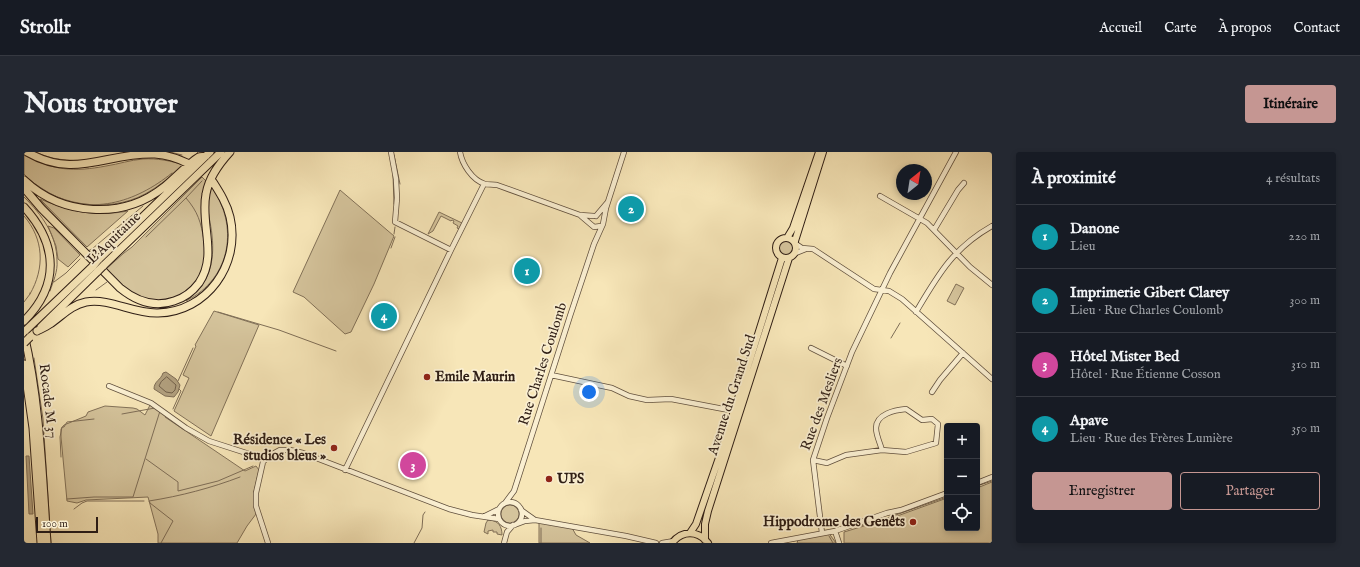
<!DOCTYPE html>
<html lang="fr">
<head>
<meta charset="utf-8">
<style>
  :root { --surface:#171b24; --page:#242831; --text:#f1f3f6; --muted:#9ea1a6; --line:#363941; --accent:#c59692 }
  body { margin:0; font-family:"IM FELL English",serif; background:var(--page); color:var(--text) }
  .controls { position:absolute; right:12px; bottom:12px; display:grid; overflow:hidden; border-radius:4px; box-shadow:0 2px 6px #0003 }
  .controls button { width:36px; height:36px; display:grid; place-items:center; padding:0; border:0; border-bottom:1px solid var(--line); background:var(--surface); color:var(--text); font:20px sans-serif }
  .compass { position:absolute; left:872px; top:12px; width:36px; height:36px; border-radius:50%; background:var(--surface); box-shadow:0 2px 6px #0003; rotate:30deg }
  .scale { position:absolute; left:12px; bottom:10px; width:62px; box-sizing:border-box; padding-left:4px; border:2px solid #2f1e15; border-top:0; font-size:11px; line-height:14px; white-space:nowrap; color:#2f1e15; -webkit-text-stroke:3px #faefd1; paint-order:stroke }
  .you { position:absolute; left:565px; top:240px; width:14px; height:14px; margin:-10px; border:3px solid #fff; border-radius:50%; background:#1a73e8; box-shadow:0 0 0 6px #1a73e833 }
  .badge { display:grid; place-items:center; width:26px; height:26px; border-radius:50%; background:var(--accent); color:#fff; font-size:13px; font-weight:700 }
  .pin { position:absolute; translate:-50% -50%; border:2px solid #fff; box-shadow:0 1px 4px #0006 }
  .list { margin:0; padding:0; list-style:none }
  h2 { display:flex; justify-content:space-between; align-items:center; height:52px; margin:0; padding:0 16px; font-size:17px }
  h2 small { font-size:13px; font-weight:400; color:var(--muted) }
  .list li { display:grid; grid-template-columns:26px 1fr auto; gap:12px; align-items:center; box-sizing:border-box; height:64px; padding:0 16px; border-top:1px solid var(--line) }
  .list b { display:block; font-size:15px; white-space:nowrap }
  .list p { margin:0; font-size:13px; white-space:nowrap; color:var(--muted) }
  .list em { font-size:13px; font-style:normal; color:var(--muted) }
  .actions { display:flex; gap:8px; padding:12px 16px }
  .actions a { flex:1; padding:9px 0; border:1px solid var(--accent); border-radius:4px; text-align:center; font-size:14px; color:var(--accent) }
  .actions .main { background:var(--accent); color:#111 }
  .icon { flex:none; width:22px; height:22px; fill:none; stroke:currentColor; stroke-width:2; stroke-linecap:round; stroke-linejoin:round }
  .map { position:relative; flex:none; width:968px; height:391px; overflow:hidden; border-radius:4px }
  header { display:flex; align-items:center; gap:24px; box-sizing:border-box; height:56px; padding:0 20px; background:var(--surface); border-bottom:1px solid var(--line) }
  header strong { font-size:19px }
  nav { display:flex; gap:22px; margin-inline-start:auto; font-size:14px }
  .intro { display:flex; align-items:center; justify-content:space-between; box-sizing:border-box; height:96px; padding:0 24px }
  h1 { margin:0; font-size:28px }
  .button { padding:10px 18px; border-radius:4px; background:var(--accent); color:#111; font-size:14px; font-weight:700 }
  main { display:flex; gap:24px; padding:0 24px }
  aside { flex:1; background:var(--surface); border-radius:4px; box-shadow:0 2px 6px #0003 }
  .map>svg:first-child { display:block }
  .green { fill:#d5c49c; stroke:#827158 }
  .water { fill:#b3a281; stroke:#7e6d56 }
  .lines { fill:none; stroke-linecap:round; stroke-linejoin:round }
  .shore { stroke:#71604b; stroke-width:1 }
  .stream { stroke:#7e6d56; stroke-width:1 }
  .minor-casing { stroke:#61503e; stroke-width:6 }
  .major-casing { stroke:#2f1e15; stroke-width:8 }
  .highway-casing { stroke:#2f1e15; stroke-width:9 }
  .minor { stroke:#faefd1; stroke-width:4.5 }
  .major { stroke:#f7e6b8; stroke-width:6 }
  .highway { stroke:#f7e6b8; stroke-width:7 }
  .highway-bridge-casing { stroke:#2f1e15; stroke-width:9; stroke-linecap:butt }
  .highway-bridge { stroke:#f7e6b8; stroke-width:7 }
  .poi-dot { fill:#8f2418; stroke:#faefd1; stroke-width:1.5 }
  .labels { text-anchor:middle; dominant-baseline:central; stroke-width:3.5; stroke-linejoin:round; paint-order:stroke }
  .street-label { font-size:14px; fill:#2f1e15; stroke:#faefd1 }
  .poi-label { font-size:14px; font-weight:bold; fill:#2f1e15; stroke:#faefd1; text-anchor:start }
</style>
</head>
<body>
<header>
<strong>Strollr</strong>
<nav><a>Accueil</a><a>Carte</a><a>À propos</a><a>Contact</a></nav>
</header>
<div class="intro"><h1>Nous trouver</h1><a class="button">Itinéraire</a></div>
<main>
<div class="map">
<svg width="968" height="391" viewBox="0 0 968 391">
  <rect width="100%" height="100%" fill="#f7e6b8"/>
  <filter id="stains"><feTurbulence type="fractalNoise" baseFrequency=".005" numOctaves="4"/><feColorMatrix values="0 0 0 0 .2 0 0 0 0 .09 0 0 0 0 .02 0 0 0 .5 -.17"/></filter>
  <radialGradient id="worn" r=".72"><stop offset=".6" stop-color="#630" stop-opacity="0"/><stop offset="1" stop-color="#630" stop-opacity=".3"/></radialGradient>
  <path class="green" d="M0,2C28,19 51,20 82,14C95,12 106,8 119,7C133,6 147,9 161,13C148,23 136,34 121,42C84,62 28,54 0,22Z
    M178,25L183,30L180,118L174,128L154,146L128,150L103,139L81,118L100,101L108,95Z
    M187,34C215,73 208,126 162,149C185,132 191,111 188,83C187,72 183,60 184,49C184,44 186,39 187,34Z
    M316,38L370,84L350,132L327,180L321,182L280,145L269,140Z
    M16,47C48,60 70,65 104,59L63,95Z
    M415,60L438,71L435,77L433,76L434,74L429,71L430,69L428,68L427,69L417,64L409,79L404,82Z
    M24,74L30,76L56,103L44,115L34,107L32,94Z
    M755 96a7 7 0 1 1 14 0a7 7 0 1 1-14 0Z
    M932,132L940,136L931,153L923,149Z
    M190,159L235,173L187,284L150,259L165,226L159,223L172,194L171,193Z
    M127,251L143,262L141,265L221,319L232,314L235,318L230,340L232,362L223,374L213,391H134V382L124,345L62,348L53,351L43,349L37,285V277L40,273L62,264L64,260L81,254L109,256L113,257L121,263Z
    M968,330V391H820V380L876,363L923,346V376H953V336Z
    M477 362a9 9 0 1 1 18 0a9 9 0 1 1-18 0Z
    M464,368H466C474,369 478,374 478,383L473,382V380H469V378L464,379V382L460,380L462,371Z
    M515,369L547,374L552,383L566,391H515Z
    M804,380L812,391H773L775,385Z"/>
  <path class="water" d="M142,220L152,227L156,233L154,240L150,245L141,244L130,237C130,229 137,228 139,221Z
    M2,304H5L9,362H5Z"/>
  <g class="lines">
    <path class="shore" d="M143,225L152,233L151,238L148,241L142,240L135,234L137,230Z"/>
    <path class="stream" d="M12,0C27,8 45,9 62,8
      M146,0L158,3
      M171,3L174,0
      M370,3L376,32
      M42,16L63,15L104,7
      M0,22C6,29 14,34 22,39C65,65 111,51 148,21
      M369,23L370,52
      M12,42V44L61,95
      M0,45C18,63 33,83 33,109C34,119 29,130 26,139
      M162,46L178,29
      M0,64C20,87 21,116 6,142
      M35,80L59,104
      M370,82L371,75
      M122,85L162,46C174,60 177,70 180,89
      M367,96L371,85
      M64,99L68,97L119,54
      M30,130L42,121L56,107
      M72,138L83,130
      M0,150L6,142V141
      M194,160L255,178L312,199
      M867,186L876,171
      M10,206L19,267L27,391
      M154,229L169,196
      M149,257L157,239L155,237
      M98,262L131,256
      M37,305L36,285L38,275H40L43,270L70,267
      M122,307L154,330V339L194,329L229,314
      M953,334L968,329
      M43,347L70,345H109L136,259
      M50,357L58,351L63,349H120
      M833,375L866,365L923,345
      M805,384L809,391
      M137,391L149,369L126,351L125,349C157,344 187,336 216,325
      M390,391L398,376L399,363L401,360
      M517,391V376"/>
    <g class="minor-casing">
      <path id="minor" d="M367,0L372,27L373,46L371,70L427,98
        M436,0C438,12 448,28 461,32C464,33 469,32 473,33L556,63L570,64
        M856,44L903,71L946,115L968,133
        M557,64L570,75L577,74
        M572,64L583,51
        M910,78L934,38L940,31
        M772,92L778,96L789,97L850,137L865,139L878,147L968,227
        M772,101L782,97
        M892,160C914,123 929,96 968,74
        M787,196L823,214
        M527,223L588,236L605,244L623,248L647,247L710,259
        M85,234L127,251L162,276L185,289L241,307
        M908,240L916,228L939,201
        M789,308L803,311L822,303L858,298L882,300L912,291L914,272L908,267L898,268L882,257C871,258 852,262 852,276C852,283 856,291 858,298
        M321,318L427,98L460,32
        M953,331L968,325
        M474 362a12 12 0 1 1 24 0a12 12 0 1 1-24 0Z
        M481,351L490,339L546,164L570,92L579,72L582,56L600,0
        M497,358L511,368
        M461,364L475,357
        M493,372L501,369L511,368L602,384L632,391
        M811,379L815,391
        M798,381L789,308L803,266L828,200L866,121L932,0
        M244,391L232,354V341L239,310L245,304L256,298H266L279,301L425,357L448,363L475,367
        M480,391L483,380L489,373
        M638,391L650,389
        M747,391L811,379L863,361L877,358L923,341"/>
    </g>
    <g class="major-casing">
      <path id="major" d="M752 96a10 10 0 1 1 20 0a10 10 0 1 1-20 0Z
        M763,86L769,76L795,0
        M771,89L799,0
        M666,381L672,372L698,297L758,106
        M681,388V372L684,359L765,106
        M648,391C658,378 674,378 684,391"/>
    </g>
    <g class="highway-casing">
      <path id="highway" d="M3,0C51,28 83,0 131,2C143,3 153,6 163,11
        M0,28C38,64 99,68 140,35C148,29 169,7 175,5C177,4 179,5 182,4
        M0,36L17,56L96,136C112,149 130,156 150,149C160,146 169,139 175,131C194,103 176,72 182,42C185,25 195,12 206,0
        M0,55C34,92 36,133 0,169
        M74,108L186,0
        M79,114L197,0
        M17,175L74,119
        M13,179C17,177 22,175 26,172C38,164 47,153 62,150C87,146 109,162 134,161C183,160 217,112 206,65C203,52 196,41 189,30
        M0,180L69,114
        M0,182C16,251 18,321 23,391
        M0,212L9,276L17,391"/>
    </g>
    <use href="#minor" class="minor"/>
    <use href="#major" class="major"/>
    <use href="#highway" class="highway"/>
    <g class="highway-bridge-casing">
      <path id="highway-bridge" d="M69,114L74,108
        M74,119L79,114
        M0,191L6,185"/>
    </g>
    <use href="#highway-bridge" class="highway-bridge"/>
  </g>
  <g class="poi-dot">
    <circle cx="403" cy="225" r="4"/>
    <circle cx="310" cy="296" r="4"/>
    <circle cx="525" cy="327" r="4"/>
    <circle cx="889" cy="370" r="4"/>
  </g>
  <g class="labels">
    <g class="street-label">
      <text transform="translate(90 86) rotate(-44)">L'Aquitaine</text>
      <text transform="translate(519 212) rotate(-72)">Rue Charles Coulomb</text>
      <text transform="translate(708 243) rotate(-72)">Avenue du Grand Sud</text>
      <text transform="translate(24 249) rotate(83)">Rocade M 37</text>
      <text transform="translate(798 252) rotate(-70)">Rue des Mesliers</text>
    </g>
    <g class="poi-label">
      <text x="411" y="225">Emile Maurin</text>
      <text x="302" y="288" text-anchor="end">Résidence « Les<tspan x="302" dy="16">studios bleus »</tspan></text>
      <text x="533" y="327">UPS</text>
      <text x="881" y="370" text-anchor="end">Hippodrome des Genêts</text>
    </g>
  </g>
  <rect width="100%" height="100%" filter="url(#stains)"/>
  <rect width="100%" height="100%" fill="url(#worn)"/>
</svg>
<div class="controls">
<button>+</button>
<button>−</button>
<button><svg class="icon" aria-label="locate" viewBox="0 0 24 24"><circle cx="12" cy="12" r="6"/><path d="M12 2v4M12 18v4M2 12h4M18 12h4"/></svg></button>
</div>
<svg class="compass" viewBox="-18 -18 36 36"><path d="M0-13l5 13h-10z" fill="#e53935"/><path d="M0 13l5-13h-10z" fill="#9ea1a6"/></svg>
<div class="scale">100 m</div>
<div class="you"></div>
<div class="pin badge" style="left:503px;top:119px;background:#0f9aa8">1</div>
<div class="pin badge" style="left:607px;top:57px;background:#0f9aa8">2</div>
<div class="pin badge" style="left:389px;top:313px;background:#d1479c">3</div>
<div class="pin badge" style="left:360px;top:164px;background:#0f9aa8">4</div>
</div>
<aside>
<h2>À proximité<small>4 résultats</small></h2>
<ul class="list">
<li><span class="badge" style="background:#0f9aa8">1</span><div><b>Danone</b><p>Lieu</p></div><em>220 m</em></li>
<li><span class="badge" style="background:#0f9aa8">2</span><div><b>Imprimerie Gibert Clarey</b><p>Lieu · Rue Charles Coulomb</p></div><em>300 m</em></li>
<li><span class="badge" style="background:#d1479c">3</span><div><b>Hôtel Mister Bed</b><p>Hôtel · Rue Étienne Cosson</p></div><em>310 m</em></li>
<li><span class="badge" style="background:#0f9aa8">4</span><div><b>Apave</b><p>Lieu · Rue des Frères Lumière</p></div><em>350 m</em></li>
</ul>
<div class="actions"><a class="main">Enregistrer</a><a>Partager</a></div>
</aside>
</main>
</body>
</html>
